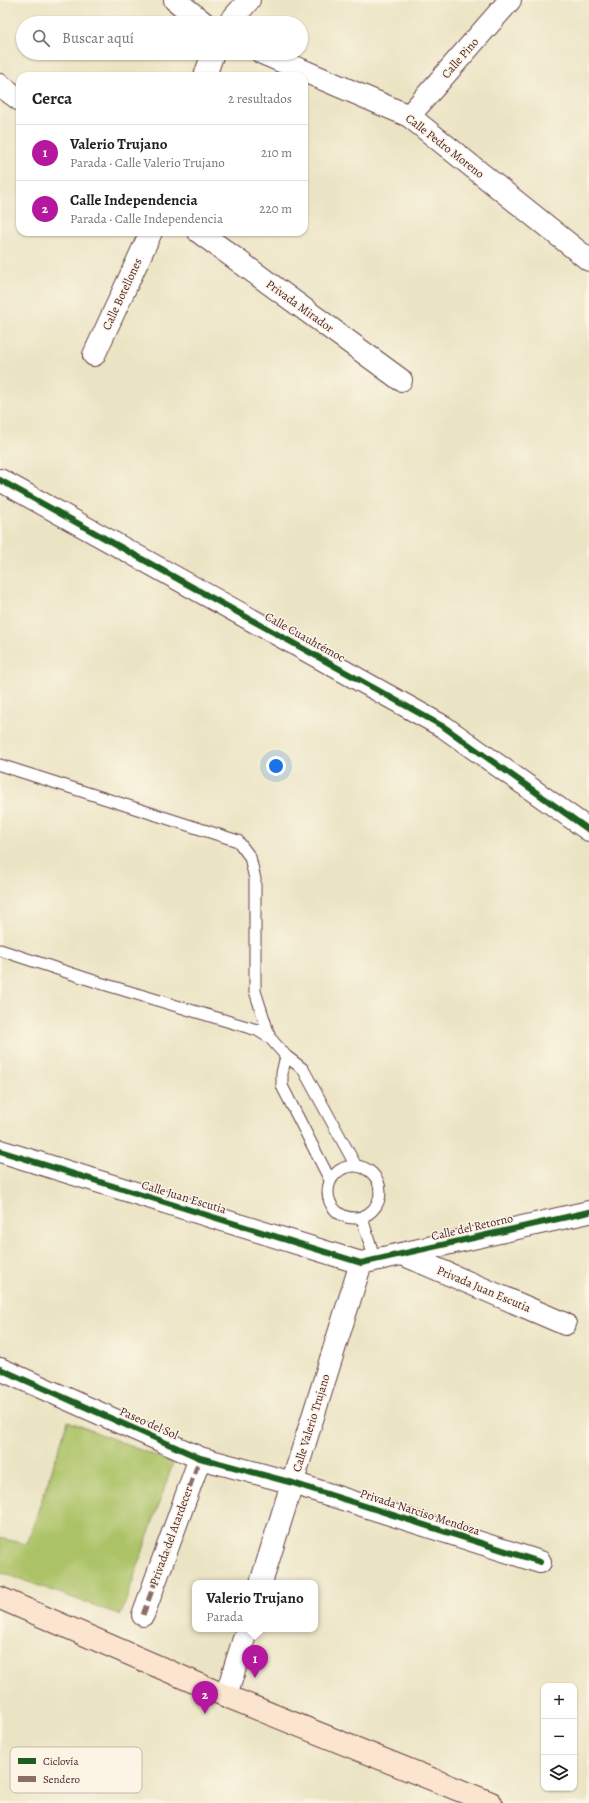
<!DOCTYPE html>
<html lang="es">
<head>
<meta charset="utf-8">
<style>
  :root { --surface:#fff; --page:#f6f6f6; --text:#222; --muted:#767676; --line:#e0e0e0; --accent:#b5179e }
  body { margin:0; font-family:Alegreya,serif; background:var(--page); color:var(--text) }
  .controls { position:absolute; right:12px; bottom:12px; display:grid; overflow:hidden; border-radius:8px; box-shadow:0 1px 3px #0004 }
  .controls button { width:36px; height:36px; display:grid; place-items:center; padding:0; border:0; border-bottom:1px solid var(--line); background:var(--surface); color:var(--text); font:20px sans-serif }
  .you { position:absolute; left:276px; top:766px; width:14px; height:14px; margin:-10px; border:3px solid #fff; border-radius:50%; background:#1a73e8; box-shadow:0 0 0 6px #1a73e833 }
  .badge { display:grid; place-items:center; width:26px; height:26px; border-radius:50%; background:var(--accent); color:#fff; font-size:13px; font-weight:700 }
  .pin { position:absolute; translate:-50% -33px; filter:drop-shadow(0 1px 2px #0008) }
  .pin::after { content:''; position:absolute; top:21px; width:14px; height:12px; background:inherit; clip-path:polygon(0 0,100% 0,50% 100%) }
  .popup { position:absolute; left:192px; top:1580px; width:126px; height:52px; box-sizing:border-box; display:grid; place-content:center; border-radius:8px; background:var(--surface); filter:drop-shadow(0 1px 3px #0005); font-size:13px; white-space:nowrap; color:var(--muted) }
  .popup b { font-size:15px; color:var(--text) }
  .popup::after { content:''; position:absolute; left:50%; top:100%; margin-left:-8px; border:8px solid transparent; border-top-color:var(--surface) }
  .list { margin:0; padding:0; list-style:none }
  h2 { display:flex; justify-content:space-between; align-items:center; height:52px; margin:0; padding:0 16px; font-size:17px }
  h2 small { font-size:13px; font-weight:400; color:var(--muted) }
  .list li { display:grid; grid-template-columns:26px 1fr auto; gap:12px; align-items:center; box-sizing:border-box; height:56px; padding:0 16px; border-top:1px solid var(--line) }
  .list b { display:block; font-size:15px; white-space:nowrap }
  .list p { margin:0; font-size:13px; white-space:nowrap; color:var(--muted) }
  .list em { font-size:13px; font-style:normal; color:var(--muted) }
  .icon { flex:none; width:22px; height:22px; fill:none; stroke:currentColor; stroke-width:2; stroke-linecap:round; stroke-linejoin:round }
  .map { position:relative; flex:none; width:589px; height:1803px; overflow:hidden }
  .search { position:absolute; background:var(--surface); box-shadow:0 1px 3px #0004; left:16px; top:16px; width:292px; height:44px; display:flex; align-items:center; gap:10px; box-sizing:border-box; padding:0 14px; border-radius:22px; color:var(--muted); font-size:15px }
  .panel { position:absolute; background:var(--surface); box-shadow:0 1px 3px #0004; left:16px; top:72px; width:292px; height:164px; border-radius:12px }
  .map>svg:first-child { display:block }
  .green { fill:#abc266; stroke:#7a7048 }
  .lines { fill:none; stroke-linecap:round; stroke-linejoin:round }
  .lane-casing { stroke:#623d42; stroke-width:13 }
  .street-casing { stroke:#623d42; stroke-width:24 }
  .secondary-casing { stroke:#623d42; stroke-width:24 }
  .lane { stroke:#fff; stroke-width:11 }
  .street { stroke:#fff; stroke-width:22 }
  .secondary { stroke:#fbe5cf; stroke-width:22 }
  .quiet { stroke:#8d6e63; stroke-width:5; stroke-dasharray:10 5; stroke-linecap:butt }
  .cycleway-casing { stroke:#fcf5e5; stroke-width:8 }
  .cycleway { stroke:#1b5e20; stroke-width:6 }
  .labels { text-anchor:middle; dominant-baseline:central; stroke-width:3; stroke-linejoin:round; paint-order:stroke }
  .street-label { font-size:12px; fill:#4a1f2b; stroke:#fcf5e5 }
  .key { fill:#fcf5e5; stroke:#c7b5ad; stroke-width:1 }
  .key-label { font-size:11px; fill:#4a1f2b }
</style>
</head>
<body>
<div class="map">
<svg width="589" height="1803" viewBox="0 0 589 1803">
  <rect width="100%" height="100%" fill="#fcf5e5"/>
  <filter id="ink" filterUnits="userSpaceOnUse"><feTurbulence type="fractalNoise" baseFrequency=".025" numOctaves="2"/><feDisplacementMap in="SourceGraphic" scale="8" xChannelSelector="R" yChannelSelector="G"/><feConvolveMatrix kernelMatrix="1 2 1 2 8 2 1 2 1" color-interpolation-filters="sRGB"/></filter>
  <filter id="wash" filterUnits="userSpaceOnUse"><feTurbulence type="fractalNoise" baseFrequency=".012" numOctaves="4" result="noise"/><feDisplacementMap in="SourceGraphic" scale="16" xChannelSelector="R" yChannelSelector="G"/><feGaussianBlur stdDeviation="0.9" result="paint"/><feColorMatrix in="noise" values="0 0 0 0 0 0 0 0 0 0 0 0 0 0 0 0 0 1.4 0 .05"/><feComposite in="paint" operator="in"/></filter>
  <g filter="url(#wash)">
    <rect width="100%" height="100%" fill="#ebe4c4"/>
    <path class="green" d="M68,1421L173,1463L121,1615L0,1572V1538L27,1544Z"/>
  </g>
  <g filter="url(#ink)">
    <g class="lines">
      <g class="lane-casing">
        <path id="lane" d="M0,765L238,841L250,857L255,879V991L270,1038
          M0,950L100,983L257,1030L270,1038L286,1056
          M328 1192a26 26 0 1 1 52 0a26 26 0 1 1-52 0Z
          M330,1180L282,1086V1073L286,1056L303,1069L356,1166
          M362,1218L375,1260"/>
      </g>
      <g class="street-casing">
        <path id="street" d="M175,0L204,23
          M229,23L249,0
          M262,53L409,116L589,260
          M205,76L213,53
          M0,85L20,100
          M409,116L510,0
          M199,232L401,380
          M94,355L151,232
          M0,480L444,727L589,830
          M0,1151L361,1263L589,1212
          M402,1254L565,1324
          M0,1369L200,1458L293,1483L540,1562
          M261,1583L361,1263
          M143,1615L200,1458
          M226,1696L247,1629"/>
      </g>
      <g class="secondary-casing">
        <path id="secondary" d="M0,1598L226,1696L491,1803"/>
      </g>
      <use href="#lane" class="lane"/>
      <use href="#street" class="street"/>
      <use href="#secondary" class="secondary"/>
      <path class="quiet" d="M143,1615L200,1458"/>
      <g class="cycleway-casing">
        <path id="cycleway" d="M0,480L444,727L589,830
          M0,1151L361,1263L589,1212
          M0,1369L200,1458L293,1483L540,1562"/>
      </g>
      <use href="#cycleway" class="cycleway"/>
    </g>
  </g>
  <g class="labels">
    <g class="street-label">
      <text transform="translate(460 58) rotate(-49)">Calle Pino</text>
      <text transform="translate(445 146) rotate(38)">Calle Pedro Moreno</text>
      <text transform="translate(122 294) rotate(-65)">Calle Botellones</text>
      <text transform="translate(300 306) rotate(36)">Privada Mirador</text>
      <text transform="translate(305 637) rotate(29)">Calle Cuauhtémoc</text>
      <text transform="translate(184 1197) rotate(17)">Calle Juan Escutia</text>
      <text transform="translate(472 1227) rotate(-13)">Calle del Retorno</text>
      <text transform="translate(484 1289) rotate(23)">Privada Juan Escutia</text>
      <text transform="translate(149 1423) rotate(24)">Paseo del Sol</text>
      <text transform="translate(311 1423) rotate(-73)">Calle Valerio Trujano</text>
      <text transform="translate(420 1512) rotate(18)">Privada Narciso Mendoza</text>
      <text transform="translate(171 1536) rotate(-70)">Privada del Atardecer</text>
    </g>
  </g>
  <rect x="10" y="1747" width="132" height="46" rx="6" class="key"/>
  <rect x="18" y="1758" width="18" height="6" fill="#1b5e20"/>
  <rect x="18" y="1776" width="18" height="6" fill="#8d6e63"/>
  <g class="key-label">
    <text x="43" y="1765">Ciclovía</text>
    <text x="43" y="1783">Sendero</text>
  </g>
</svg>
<div class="controls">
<button>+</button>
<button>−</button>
<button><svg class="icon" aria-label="layers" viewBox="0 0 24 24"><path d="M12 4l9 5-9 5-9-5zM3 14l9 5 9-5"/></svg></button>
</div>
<div class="you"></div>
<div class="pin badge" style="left:255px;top:1678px">1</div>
<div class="popup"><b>Valerio Trujano</b>Parada</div>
<div class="pin badge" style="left:205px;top:1714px">2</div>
<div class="search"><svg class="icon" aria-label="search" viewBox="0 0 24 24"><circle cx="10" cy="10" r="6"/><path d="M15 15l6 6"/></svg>Buscar aquí</div>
<section class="panel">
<h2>Cerca<small>2 resultados</small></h2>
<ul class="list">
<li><span class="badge">1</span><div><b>Valerio Trujano</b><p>Parada · Calle Valerio Trujano</p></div><em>210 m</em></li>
<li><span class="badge">2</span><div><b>Calle Independencia</b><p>Parada · Calle Independencia</p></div><em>220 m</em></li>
</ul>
</section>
</div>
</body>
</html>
